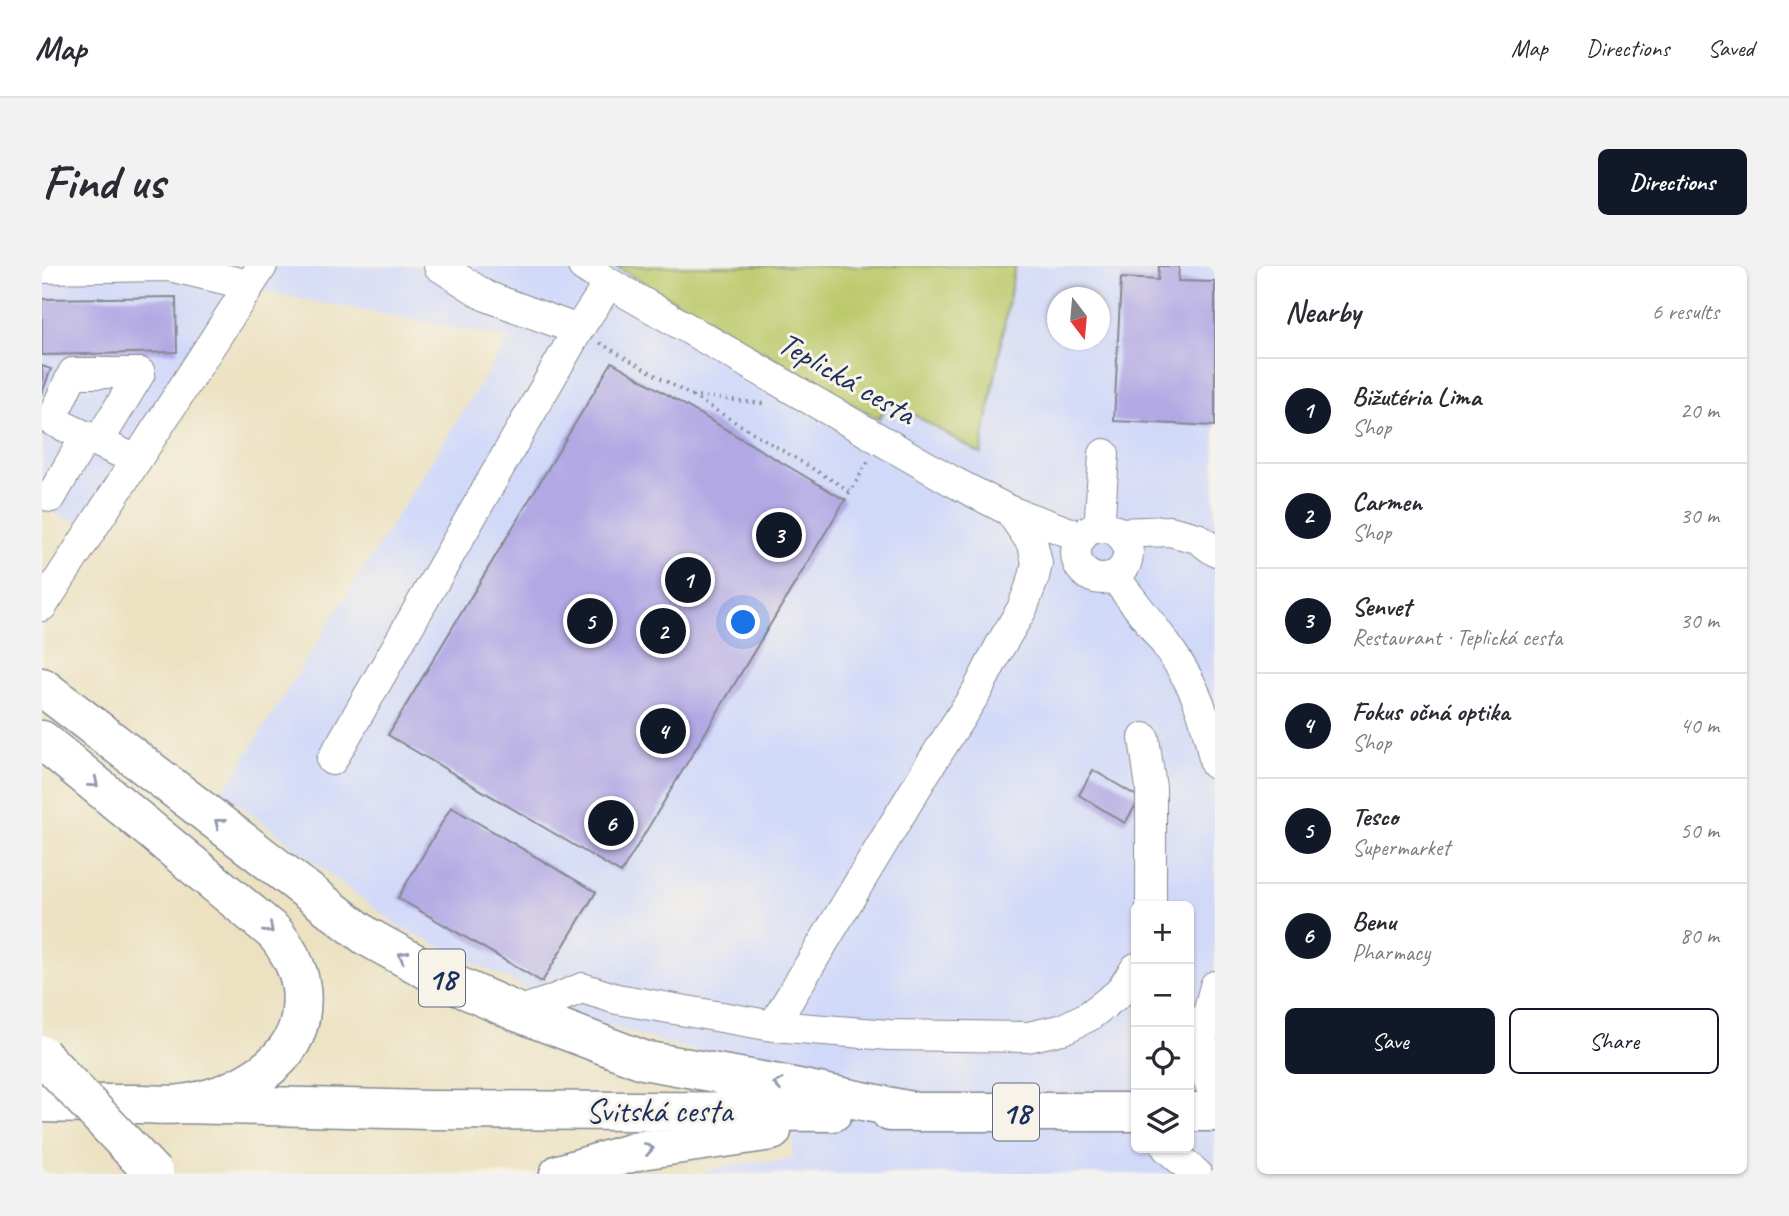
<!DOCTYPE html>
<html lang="en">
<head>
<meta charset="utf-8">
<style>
  :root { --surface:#fff; --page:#f2f2f3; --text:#2b2b33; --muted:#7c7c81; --line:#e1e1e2; --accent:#111827 }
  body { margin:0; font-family:Caveat,sans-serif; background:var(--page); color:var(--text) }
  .controls { position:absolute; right:21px; bottom:21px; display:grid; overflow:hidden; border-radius:10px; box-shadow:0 2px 5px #0004 }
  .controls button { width:63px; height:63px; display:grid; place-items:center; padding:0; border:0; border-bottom:2px solid var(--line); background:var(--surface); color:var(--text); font:35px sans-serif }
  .compass { position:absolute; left:1005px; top:21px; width:63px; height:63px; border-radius:50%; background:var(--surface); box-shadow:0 2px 5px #0004; rotate:164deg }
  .you { position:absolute; left:702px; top:357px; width:24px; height:24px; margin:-18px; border:5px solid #fff; border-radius:50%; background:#1a73e8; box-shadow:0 0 0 10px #1a73e833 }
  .badge { display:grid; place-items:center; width:46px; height:46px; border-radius:50%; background:var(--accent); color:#fff; font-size:23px; font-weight:700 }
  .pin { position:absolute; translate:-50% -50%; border:4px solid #fff; box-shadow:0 2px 7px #0006 }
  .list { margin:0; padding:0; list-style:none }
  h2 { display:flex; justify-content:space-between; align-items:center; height:91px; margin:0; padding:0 28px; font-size:30px }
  h2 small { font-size:23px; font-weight:400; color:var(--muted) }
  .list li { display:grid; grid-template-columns:46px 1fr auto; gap:21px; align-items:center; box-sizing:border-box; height:105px; padding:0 28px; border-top:2px solid var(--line) }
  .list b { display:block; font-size:26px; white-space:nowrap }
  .list p { margin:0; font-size:23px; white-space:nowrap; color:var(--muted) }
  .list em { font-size:23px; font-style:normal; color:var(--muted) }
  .actions { display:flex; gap:14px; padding:21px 28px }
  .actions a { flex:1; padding:16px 0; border:2px solid var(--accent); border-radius:10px; text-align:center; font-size:24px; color:var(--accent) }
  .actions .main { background:var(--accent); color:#fff }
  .icon { flex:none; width:38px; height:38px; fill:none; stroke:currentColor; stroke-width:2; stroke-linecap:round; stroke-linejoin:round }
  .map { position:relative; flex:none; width:1173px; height:908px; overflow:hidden; border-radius:10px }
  header { display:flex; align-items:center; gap:42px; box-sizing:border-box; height:98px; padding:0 35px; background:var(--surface); border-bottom:2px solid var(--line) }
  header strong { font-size:33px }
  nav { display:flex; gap:38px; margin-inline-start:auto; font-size:24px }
  .intro { display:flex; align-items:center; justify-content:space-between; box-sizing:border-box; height:168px; padding:0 42px }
  h1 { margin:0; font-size:49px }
  .button { padding:18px 32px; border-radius:10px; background:var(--accent); color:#fff; font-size:24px; font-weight:700 }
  main { display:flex; gap:42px; padding:0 42px }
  aside { flex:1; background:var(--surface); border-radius:10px; box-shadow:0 2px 5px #0004 }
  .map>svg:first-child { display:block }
  .built { fill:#d1d9f9; fill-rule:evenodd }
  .green { fill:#bbc96b; stroke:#6b7c64; stroke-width:2 }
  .building { fill:#b1a8e4 }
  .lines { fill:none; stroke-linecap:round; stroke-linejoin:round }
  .minor-casing { stroke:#848890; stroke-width:32 }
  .major-casing { stroke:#848890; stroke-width:41 }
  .path { stroke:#848890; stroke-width:3.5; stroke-dasharray:2 5; stroke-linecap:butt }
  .minor { stroke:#fff; stroke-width:30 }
  .major { stroke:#fff; stroke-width:38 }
  .major-bridge-casing { stroke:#848890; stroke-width:41; stroke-linecap:butt }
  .major-bridge { stroke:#fff; stroke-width:38 }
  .oneway { stroke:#8d97ae }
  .labels { text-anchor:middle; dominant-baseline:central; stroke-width:6; stroke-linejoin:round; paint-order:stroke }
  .shield { fill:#f7f3e8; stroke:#5d6a87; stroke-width:2 }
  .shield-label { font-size:32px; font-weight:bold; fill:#1b2f5e }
  .street-label { font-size:33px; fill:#1b2f5e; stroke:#f7f3e8 }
</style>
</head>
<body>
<header>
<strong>Map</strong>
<nav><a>Map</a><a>Directions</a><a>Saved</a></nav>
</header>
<div class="intro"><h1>Find us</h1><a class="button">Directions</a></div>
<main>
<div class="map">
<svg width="1173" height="908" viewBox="0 0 1173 908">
  <rect width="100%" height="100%" fill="#f7f3e8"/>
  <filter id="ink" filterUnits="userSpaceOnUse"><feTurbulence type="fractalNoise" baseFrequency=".0143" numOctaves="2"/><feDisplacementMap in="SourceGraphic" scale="14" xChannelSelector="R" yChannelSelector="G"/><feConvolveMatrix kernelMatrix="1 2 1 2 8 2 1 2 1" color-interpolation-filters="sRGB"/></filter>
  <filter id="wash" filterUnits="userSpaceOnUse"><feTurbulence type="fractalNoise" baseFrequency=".00686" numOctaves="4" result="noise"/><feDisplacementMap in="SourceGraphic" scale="28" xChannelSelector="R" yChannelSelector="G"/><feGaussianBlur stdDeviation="1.57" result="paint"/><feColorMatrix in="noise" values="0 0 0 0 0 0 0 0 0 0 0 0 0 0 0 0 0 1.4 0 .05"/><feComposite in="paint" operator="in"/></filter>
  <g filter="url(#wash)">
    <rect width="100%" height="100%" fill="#ece2c2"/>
    <path class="built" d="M0,0H573L837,153L847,134L939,187L972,0H1173V908H664L670,903L702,896L750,894L758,799L645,783L532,750L492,726L354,659L181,526L467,72L218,25L59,266L0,242ZM1016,32H1058V74H1016ZM1094,640H1147V882H1094Z"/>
    <path class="green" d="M573,0H973L939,188L847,134L837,153Z"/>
    <g id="blocks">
      <path class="building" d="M1117,0H1137L1136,15L1173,16V160L1072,155L1079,12L1116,14Z
        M134,31L135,86L0,89V33Z
        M570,96L803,234L579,607L346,469Z
        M0,100L9,103L0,127Z
        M1051,504L1098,532L1083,557L1037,529Z
        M409,541L554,626L500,716L356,632Z"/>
    </g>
  </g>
  <g filter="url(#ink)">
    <use href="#blocks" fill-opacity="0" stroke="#848890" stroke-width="2"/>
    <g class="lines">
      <g class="minor-casing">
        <path id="minor" d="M397,0L444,30L536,64
          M541,0L567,17L910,215L968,245L1040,271
          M0,2L127,0L207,19
          M56,176L98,107
          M94,194L9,154L31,107H98
          M9,231L44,170
          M1061,261L1058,250L1062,188
          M1034 287a26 26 0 1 1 52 0a26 26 0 1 1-52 0Z
          M1076,267L1128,265L1155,272L1173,285
          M1072,310C1097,344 1132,384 1150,421C1162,445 1168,472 1173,498
          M0,340L220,0
          M1102,472L1109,522V640
          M290,494L536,64L567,17
          M1173,720L1160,771L1165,810L1173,832
          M475,746L506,736L540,722L575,733L731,760L847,769L986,771L1021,763L1047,750L1077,727L1094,702
          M731,760L883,507L935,425L958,380L980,343L992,311L995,297L991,279L968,245
          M1125,882L1155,908"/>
      </g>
      <g class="major-casing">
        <path id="major" d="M0,421L324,670L409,717L475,746L601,794L742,819L875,846
          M0,474L233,667C254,694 264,717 258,752C249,803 186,832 140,838C126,840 111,838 97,838C64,838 32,838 0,837
          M139,838L386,844L791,846
          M848,846H1094
          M1147,846H1173
          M517,908L599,884L730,865"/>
      </g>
      <path class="path" d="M558,77L648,129L725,138
        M650,130L808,225
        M803,234L827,194"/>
      <use href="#minor" class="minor"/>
      <use href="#major" class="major"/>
      <g class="major-bridge-casing">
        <path id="major-bridge" d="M0,789L112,908"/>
      </g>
      <use href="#major-bridge" class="major-bridge"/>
    </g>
    <defs><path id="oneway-chevron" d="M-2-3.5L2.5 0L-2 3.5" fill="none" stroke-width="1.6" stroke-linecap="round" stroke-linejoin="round" transform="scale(1.75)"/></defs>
    <g class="oneway">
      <use href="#oneway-chevron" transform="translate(52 517) rotate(40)"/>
      <use href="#oneway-chevron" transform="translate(177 557) rotate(-142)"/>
      <use href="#oneway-chevron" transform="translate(227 663) rotate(42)"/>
      <use href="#oneway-chevron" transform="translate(361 690) rotate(-151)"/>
      <use href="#oneway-chevron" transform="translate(736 818) rotate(-170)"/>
      <use href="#oneway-chevron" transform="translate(607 883) rotate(-10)"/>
    </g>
  </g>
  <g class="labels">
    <g class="shield">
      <rect x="377" y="683.5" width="46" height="57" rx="5"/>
      <rect x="951" y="817.5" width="46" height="57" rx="5"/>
    </g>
    <g class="shield-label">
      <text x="400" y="712">18</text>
      <text x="974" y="846">18</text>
    </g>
    <g class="street-label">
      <text transform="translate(805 112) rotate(30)">Teplická cesta</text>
      <text x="617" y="845">Svitská cesta</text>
    </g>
  </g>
</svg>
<div class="controls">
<button>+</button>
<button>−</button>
<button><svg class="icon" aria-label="locate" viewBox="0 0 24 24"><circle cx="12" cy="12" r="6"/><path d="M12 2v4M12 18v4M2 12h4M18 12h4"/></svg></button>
<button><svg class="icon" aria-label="layers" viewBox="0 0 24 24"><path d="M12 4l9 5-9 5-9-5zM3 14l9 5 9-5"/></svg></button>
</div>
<svg class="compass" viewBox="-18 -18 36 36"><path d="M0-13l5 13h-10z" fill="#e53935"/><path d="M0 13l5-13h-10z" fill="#7c7c81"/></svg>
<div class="you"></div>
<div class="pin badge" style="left:646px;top:314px">1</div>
<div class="pin badge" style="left:621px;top:365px">2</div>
<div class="pin badge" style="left:737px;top:269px">3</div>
<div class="pin badge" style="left:621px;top:465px">4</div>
<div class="pin badge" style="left:548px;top:355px">5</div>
<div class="pin badge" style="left:569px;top:557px">6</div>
</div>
<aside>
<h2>Nearby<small>6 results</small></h2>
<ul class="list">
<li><span class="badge">1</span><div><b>Bižutéria Lima</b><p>Shop</p></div><em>20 m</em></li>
<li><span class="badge">2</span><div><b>Carmen</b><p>Shop</p></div><em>30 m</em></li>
<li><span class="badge">3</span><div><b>Senvet</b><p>Restaurant · Teplická cesta</p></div><em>30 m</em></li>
<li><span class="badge">4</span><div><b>Fokus očná optika</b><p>Shop</p></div><em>40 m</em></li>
<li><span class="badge">5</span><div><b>Tesco</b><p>Supermarket</p></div><em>50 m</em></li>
<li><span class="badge">6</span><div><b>Benu</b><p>Pharmacy</p></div><em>80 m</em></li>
</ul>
<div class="actions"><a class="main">Save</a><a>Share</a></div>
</aside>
</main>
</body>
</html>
